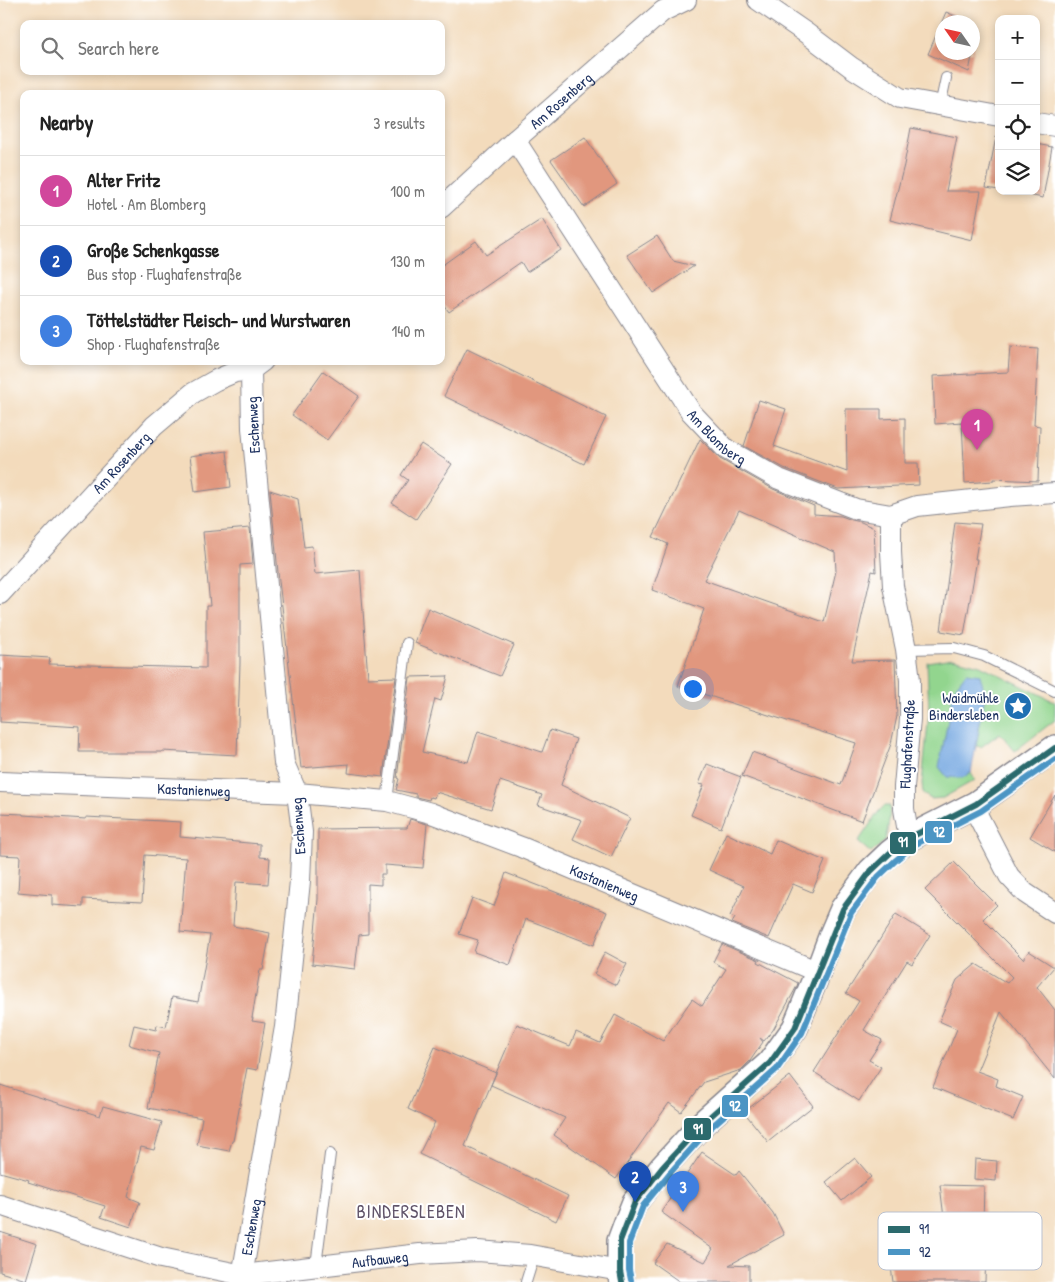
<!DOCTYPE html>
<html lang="en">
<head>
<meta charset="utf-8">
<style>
  :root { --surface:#fff; --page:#f6f6f6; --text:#222; --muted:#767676; --line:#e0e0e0; --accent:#ea580c }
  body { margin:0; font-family:"Patrick Hand",sans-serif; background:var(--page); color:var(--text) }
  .controls { position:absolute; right:15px; top:15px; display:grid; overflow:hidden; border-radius:10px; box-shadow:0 2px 8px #0003 }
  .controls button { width:45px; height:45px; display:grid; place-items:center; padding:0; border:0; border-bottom:1px solid var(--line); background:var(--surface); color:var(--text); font:25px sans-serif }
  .compass { position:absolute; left:935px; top:15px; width:45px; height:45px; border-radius:50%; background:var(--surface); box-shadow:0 2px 8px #0003; rotate:304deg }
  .you { position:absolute; left:692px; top:688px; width:18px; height:18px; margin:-12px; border:4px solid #fff; border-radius:50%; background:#1a73e8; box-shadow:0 0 0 8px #1a73e833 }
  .badge { display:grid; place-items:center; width:32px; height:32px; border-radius:50%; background:var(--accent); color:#fff; font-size:16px; font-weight:700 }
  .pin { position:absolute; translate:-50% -41px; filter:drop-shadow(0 1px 2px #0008) }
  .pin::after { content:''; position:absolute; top:26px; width:18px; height:15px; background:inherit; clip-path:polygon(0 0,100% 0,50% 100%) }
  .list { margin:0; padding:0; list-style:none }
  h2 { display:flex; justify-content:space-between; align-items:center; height:65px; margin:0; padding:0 20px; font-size:21px }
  h2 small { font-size:16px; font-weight:400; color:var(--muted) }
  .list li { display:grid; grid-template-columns:32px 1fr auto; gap:15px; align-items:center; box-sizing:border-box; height:70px; padding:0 20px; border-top:1px solid var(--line) }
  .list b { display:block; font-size:19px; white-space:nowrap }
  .list p { margin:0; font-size:16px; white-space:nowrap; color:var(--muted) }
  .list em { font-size:16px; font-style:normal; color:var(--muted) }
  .icon { flex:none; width:28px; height:28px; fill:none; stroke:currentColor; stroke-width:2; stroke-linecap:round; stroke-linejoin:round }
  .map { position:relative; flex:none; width:1055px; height:1282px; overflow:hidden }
  .search { position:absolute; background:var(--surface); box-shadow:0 2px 8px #0003; left:20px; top:20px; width:425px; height:55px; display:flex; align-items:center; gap:12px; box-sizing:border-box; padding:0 18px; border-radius:10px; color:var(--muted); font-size:19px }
  .panel { position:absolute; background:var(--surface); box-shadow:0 2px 8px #0003; left:20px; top:90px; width:425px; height:275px; border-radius:10px }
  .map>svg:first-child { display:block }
  .green { fill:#92d58e; stroke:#568276 }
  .water { fill:#76a8e1; stroke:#486ca0 }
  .building { fill:#e1977e; fill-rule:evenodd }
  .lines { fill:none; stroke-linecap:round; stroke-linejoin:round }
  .service-casing { stroke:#87858d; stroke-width:12 }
  .minor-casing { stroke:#87858d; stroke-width:22 }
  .tertiary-casing { stroke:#87858d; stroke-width:28 }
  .service { stroke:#fff; stroke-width:10 }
  .minor { stroke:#fff; stroke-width:20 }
  .tertiary { stroke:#fff; stroke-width:25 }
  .bus-1-casing { stroke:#fff; stroke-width:10 }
  .bus-2-casing { stroke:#fff; stroke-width:10 }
  .bus-1 { stroke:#2c6a6d; stroke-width:6 }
  .bus-2 { stroke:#4b95c4; stroke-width:6 }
  .labels { text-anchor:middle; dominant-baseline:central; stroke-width:4; stroke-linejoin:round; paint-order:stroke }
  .street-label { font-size:15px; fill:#1b2f5e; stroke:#fff }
  .poi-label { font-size:15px; fill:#1b2f5e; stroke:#fff; text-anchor:end }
  .quarter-label { font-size:18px; letter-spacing:1px; fill:#605369; stroke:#fff }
  .key { fill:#fff; stroke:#bbc1cf; stroke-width:1 }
  .key-label { font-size:14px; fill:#1b2f5e }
  .line-badge { stroke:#fff; stroke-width:2 }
  .badge-label { font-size:14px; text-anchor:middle; font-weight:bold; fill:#fff }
</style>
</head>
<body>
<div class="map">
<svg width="1055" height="1282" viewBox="0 0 1055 1282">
  <rect width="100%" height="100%" fill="#fff"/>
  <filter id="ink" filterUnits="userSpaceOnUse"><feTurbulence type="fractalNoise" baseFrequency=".02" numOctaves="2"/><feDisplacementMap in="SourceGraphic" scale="10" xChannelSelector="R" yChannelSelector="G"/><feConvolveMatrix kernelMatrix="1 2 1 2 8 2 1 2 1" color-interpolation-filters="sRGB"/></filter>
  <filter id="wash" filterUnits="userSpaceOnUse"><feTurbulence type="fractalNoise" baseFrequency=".0096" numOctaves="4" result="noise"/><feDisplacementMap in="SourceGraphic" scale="20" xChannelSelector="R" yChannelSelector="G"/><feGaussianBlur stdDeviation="1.12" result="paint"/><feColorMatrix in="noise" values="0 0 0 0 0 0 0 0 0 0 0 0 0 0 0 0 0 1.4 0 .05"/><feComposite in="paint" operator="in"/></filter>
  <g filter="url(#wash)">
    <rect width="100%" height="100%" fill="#f3dbbc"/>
    <path class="green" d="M953,658L980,665L1055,702V720L1015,751L1000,733L981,747L976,746L985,695L962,778L971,773L975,780L943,798L931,799L923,794L922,783L929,712L927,662Z
      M884,806H890L889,822L885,841L871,853L858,842L879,811Z"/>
    <path class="water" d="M966,673L980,675L985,695L971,773L962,778L947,777L939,767L954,689Z"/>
    <g id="blocks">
      <path class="building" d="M946,12L970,22H942V52H972V24L978,26L969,72L928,54Z
        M911,128L957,137L946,191H981L972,240L890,220L904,165Z
        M585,137L617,184L584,207L551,160Z
        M996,137H999V190L986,188Z
        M1036,144L1052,147L1043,198L1008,191H1036Z
        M542,219L561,250L527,272L521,262L449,312L441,301V266L476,241L486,255Z
        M657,236L673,261L694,266L653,293L627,255Z
        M1010,347L1038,349L1034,425L1040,426L1038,481L993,479V481L965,483L962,422L935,424L933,376L1008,372Z
        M467,349L606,417L584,464L444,396Z
        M323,371L359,396L327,440L292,415Z
        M759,400L786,409L774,446L847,472L846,409H881V419L905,418V463H918L919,485L838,489L784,468L744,446Z
        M700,439L720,459L773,489L814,506V514L841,516L852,520L861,522L874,528L876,572L872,571L852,661L895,660L897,716L891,744L862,821L742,776L752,752L841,785L856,743L678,686L704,609L652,590L668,544L653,537ZM739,510L835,552L836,571L824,622L704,580Z
        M421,444L452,464L416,519L392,503L408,480L401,475Z
        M227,451L231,487L195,492L190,456Z
        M270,490L298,499L304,547L312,546L315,574L360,570L368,678L396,677L383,777L348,773L349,764L301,768L278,572Z
        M955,522L981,524L975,559H977L964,635L941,631Z
        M250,528L253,564L240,565V663L237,755L162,751V752H79L80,727L0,722V655L50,658L49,664L206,668V606H210L203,532Z
        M428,608L514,645L500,676L415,643Z
        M448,676L441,701L435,699L422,752L468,762L478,731L542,752L550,730L576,739L561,785L630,818L611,857L573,839L582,820L538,805L542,795L500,781L491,809L436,792L434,798L430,797L429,800L416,797V794L396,790L399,779L397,778L410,677Z
        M707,764L741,777L721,828L691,815L704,785L699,784Z
        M1055,795V852L1030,837Z
        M0,813L23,814V815L86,819V817L181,822L180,837L260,844V857L270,858L268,884L236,882L233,926L270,933L263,970H260L252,1018H253L252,1021L265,1023L257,1070L247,1068L233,1141H232L229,1151L197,1145L202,1118L148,1108L159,1053L129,1045L134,1025L156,1030L157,1025L166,1027L172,997L198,1002L210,935L180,932L186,858L145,855L142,902L83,899V907L52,905V895L18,892L20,856L0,855Z
        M410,819L427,824L423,868L385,865V874H381V885L368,884V934L359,935L355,969L312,964L318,899V829L407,828Z
        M726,833L770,854L776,840L825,861L812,892L793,884L769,938L732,923L735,918L730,916L744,886L709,870Z
        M954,862L997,905L983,919L1023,959L1029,951L1054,967L1037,987L1055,1010V1079L1001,1012L977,1071L998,1079L996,1086L1023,1097L1013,1120L933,1087L957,1029L939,1021L957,980L976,964L1007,983L1012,977L925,890Z
        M506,873L607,912L594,945L526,919L510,965L474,952L478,940L459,934L472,898L494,906Z
        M896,914L930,935L912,964L907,961L864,1030L882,1040L869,1060L881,1067L859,1101L814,1072L859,1001L846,993Z
        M722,944L759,960L758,962L798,983L797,986L773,1030L764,1041L760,1038L763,1042L750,1061L741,1070L704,1082L681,1112L669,1103L616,1179L554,1135L565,1118L491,1085L517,1024L570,1046L576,1032L600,1043L615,1015L663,1041L692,999L702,1006L726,969L713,962Z
        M605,952L627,964L616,985L594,974Z
        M435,1047L496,1073L465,1146L568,1196L556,1221L419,1154L435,1122L408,1109Z
        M790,1076L813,1106L768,1142L744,1112Z
        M0,1085L100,1116L103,1106L162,1122L154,1150L141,1147L128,1197L140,1202L137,1209L131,1227L101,1217L105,1206L28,1182L29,1180L0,1172Z
        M702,1152L736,1175L739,1171L773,1213L784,1235L729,1265L749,1266V1282H680L653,1263L667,1244L705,1262L713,1249L661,1212Z
        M855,1158L871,1177L842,1201L826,1182Z
        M975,1159L997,1161L996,1181L974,1179Z
        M940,1185L984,1186L983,1223H987L985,1282H893L889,1251L930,1246L929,1236L946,1234Z
        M0,1232L37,1244L26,1280L0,1272Z"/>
    </g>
  </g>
  <g filter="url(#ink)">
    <use href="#blocks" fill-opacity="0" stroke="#87858d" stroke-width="1"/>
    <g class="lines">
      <g class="service-casing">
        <path id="service" d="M940,106L946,78
          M906,649L954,648L984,656L1055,691
          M387,801L407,643
          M316,1266L330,1154
          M526,1282L534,1256"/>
      </g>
      <g class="minor-casing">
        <g id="minor">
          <path d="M758,0L806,33L851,67L900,98L999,116"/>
          <path d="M1036,123L1055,126"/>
          <path id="s1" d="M515,140L691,412L726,449L779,479L856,509L891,515L917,506L1010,496L1055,493"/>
          <path id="s2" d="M441,208L515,140L663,11L686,0"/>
          <path d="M891,515V552L893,586L906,649L910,680V719L904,787V809L909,838"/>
          <path id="s3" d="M0,594L154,426L193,393L216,380L235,372L251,370L263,361"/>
          <path id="s4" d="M0,782L297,793L387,801L431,813L521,847L818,972"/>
          <path d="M976,804L978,816L1009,876L1025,893L1055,913"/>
          <path id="s5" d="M0,1205L161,1258L243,1275L420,1254L478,1251L530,1255L620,1271"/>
          <path id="s6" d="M241,1282L285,1027L300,881L302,832L297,793L284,763L252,428L251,370"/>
        </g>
      </g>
      <g class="tertiary-casing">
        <path id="tertiary" d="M622,1282L620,1271V1241L627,1222L635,1202L662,1168L704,1122L770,1063L795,1028L818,972L831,937L843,909L871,871L890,853L909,838L976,804L1055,748"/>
      </g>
      <use href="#service" class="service"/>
      <use href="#minor" class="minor"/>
      <use href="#tertiary" class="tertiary"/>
      <g class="bus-1-casing">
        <path id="bus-1" d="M622,1282L620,1271V1241L635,1202L662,1168L704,1122L770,1063L795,1028L843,909L871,871L890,853L909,838L976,804L1055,748"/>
      </g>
      <g class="bus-2-casing">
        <path id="bus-2" d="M631,1280L629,1270V1243L643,1206L669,1174L710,1128L777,1069L802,1033L851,913L878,877L896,860L914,845L981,811L1055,759"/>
      </g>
      <use href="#bus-1" class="bus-1"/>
      <use href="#bus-2" class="bus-2"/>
    </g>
  </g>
  <defs>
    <g id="sight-disc" transform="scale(1.4375)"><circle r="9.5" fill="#1f6fb2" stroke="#fff"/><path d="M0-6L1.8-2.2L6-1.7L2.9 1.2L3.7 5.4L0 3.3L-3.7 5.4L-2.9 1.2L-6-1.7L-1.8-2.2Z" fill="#fff"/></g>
  </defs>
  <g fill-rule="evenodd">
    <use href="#sight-disc" x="1018" y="706"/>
  </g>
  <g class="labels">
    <g class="street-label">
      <text stroke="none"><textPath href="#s2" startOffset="161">Am Rosenberg</textPath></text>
      <text transform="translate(253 425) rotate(-93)">Eschenweg</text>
      <text stroke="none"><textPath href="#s1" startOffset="360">Am Blomberg</textPath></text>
      <text stroke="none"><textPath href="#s3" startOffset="179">Am Rosenberg</textPath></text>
      <text transform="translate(907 744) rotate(-87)">Flughafenstraße</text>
      <text stroke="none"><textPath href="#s4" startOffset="194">Kastanienweg</textPath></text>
      <text transform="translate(298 826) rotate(-94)">Eschenweg</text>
      <text stroke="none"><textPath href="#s4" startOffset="620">Kastanienweg</textPath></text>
      <text stroke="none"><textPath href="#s6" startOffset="56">Eschenweg</textPath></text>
      <text stroke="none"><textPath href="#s5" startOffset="391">Aufbauweg</textPath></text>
    </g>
    <g class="poi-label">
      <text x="999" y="697">Waidmühle<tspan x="999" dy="17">Bindersleben</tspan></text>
    </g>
    <g class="quarter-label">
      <text x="411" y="1211">BINDERSLEBEN</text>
    </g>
  </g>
  <rect x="878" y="1212" width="164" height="58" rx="8" class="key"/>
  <rect x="888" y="1226" width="22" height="7" fill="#2c6a6d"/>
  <rect x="888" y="1249" width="22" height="6" fill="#4b95c4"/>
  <g class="key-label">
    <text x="919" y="1234">91</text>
    <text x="919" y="1257">92</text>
  </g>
  <g class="line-badge">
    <rect x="924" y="820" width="29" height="24" rx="5" fill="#4b95c4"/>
    <rect x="889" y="831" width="28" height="24" rx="5" fill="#2c6a6d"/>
    <rect x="721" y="1094" width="28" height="24" rx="5" fill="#4b95c4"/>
    <rect x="683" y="1117" width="29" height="24" rx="5" fill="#2c6a6d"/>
  </g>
  <g class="badge-label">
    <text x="939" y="837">92</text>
    <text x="903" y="847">91</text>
    <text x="735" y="1111">92</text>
    <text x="698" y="1134">91</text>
  </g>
</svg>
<div class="controls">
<button>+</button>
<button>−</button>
<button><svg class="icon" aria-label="locate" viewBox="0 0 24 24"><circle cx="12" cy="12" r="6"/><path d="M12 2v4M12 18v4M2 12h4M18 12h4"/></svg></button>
<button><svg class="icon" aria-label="layers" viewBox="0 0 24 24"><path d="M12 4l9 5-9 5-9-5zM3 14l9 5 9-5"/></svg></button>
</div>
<svg class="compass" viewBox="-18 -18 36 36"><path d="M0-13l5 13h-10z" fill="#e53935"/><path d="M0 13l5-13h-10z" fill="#767676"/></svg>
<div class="you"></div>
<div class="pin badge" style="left:977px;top:450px;background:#d1479c">1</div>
<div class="pin badge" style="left:635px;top:1202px;background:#1a4fb4">2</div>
<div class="pin badge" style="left:683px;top:1212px;background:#3f7fe0">3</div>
<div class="search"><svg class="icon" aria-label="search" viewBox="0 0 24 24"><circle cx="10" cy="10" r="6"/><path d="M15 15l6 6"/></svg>Search here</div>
<section class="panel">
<h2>Nearby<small>3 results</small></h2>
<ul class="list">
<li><span class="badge" style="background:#d1479c">1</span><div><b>Alter Fritz</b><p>Hotel · Am Blomberg</p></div><em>100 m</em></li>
<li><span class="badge" style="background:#1a4fb4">2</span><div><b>Große Schenkgasse</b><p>Bus stop · Flughafenstraße</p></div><em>130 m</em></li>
<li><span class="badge" style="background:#3f7fe0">3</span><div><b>Töttelstädter Fleisch- und Wurstwaren</b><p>Shop · Flughafenstraße</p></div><em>140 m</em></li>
</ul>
</section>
</div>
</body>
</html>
